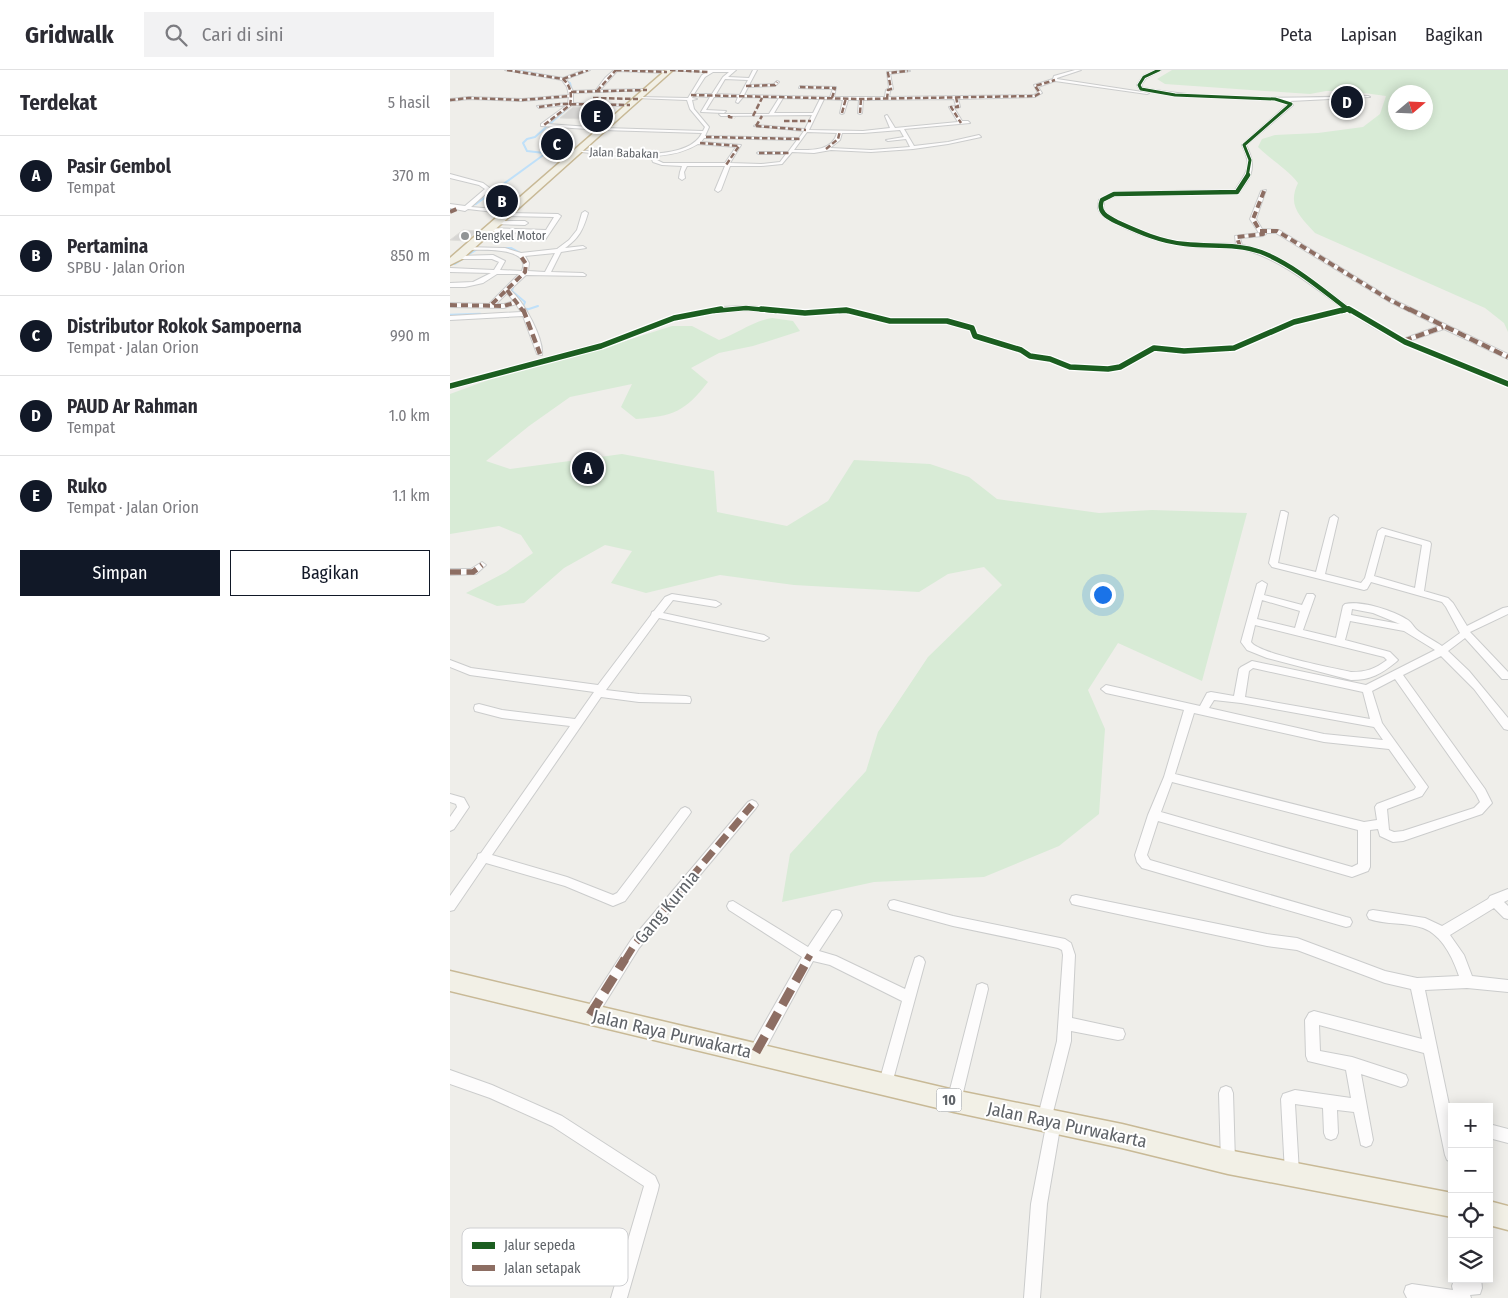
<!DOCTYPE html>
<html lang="id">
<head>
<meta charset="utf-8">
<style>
  :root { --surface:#fff; --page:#f2f2f3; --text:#2b2b33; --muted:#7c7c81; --line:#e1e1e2; --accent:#111827 }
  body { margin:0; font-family:"Fira Sans Condensed",sans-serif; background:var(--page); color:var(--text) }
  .controls { position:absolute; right:15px; bottom:15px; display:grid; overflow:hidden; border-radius:0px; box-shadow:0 2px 12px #0003 }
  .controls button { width:45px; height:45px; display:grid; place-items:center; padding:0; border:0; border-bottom:1px solid var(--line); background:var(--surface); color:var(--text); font:25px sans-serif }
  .compass { position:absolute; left:938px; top:15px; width:45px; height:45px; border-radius:50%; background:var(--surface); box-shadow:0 2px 12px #0003; rotate:71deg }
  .you { position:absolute; left:652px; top:524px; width:18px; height:18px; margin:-12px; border:4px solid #fff; border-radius:50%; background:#1a73e8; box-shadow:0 0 0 8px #1a73e833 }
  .badge { display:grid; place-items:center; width:32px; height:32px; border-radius:50%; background:var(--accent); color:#fff; font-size:16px; font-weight:700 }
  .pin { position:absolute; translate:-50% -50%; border:2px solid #fff; box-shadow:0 1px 5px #0006 }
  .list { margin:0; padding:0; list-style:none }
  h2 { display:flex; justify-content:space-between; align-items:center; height:65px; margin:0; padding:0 20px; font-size:21px }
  h2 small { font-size:16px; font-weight:400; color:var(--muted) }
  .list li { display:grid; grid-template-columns:32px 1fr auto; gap:15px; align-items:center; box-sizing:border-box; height:80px; padding:0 20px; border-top:1px solid var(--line) }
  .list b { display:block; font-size:19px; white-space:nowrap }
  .list p { margin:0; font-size:16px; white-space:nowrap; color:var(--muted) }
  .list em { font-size:16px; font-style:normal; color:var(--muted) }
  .actions { display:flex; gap:10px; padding:15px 20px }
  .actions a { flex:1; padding:11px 0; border:1px solid var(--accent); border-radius:0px; text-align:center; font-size:18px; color:var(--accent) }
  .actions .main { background:var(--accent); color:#fff }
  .icon { flex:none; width:28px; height:28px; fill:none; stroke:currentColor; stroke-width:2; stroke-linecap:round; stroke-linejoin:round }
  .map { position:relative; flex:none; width:1058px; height:1228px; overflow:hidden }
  header { display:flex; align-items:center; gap:30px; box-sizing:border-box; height:70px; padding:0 25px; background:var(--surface); border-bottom:1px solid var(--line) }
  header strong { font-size:24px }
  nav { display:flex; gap:28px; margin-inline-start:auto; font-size:18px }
  .search { width:350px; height:45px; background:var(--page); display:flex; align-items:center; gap:12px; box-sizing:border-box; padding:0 18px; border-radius:0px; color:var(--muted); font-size:19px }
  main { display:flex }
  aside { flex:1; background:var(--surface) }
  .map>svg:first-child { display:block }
  .green { fill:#d8ebd6; fill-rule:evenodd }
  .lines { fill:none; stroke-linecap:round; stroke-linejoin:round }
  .stream-far1 { stroke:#bfe0f9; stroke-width:2 }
  .stream { stroke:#bfe0f9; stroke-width:2.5 }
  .building { fill:#d6d5d3; stroke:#deddd9 }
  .minor-casing { stroke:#cbcccc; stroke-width:2 }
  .trunk-casing { stroke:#c8b996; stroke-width:3 }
  .minor { fill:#fdfcfc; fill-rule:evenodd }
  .trunk { fill:#f2f0e6; fill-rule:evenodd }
  .quiet-far5 { stroke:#8d6e63; stroke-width:2.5; stroke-dasharray:5.5 2.5; stroke-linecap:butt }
  .quiet-far4 { stroke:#8d6e63; stroke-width:4; stroke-dasharray:7 4; stroke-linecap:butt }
  .quiet-far3 { stroke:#8d6e63; stroke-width:4.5; stroke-dasharray:9 4.5; stroke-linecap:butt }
  .quiet-far2 { stroke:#8d6e63; stroke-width:5.5; stroke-dasharray:11 5.5; stroke-linecap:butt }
  .quiet-far1 { stroke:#8d6e63; stroke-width:7; stroke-dasharray:14 7; stroke-linecap:butt }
  .quiet { stroke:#8d6e63; stroke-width:9; stroke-dasharray:18 9; stroke-linecap:butt }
  .cycleway-far2-casing { stroke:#fff; stroke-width:4.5 }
  .cycleway-far1-casing { stroke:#fff; stroke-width:6 }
  .cycleway-casing { stroke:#fff; stroke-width:8 }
  .cycleway-far2 { stroke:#1b5e20; stroke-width:3 }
  .cycleway-far1 { stroke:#1b5e20; stroke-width:4.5 }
  .cycleway { stroke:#1b5e20; stroke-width:5.5 }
  .poi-dot { fill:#919496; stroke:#fff; stroke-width:2 }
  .labels { text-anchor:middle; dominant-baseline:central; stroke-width:4; stroke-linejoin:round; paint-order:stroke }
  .far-street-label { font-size:12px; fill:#5f6368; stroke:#fff }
  .far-poi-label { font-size:12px; fill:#5f6368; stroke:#fff; text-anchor:start }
  .shield { fill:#fff; stroke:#8f9295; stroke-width:1 }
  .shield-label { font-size:14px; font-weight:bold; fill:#5f6368 }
  .near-street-label { font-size:18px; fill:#5f6368; stroke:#fff }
  .key { fill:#fff; stroke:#cfd0d2; stroke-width:1 }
  .key-label { font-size:14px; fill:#5f6368 }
</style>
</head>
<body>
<header>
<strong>Gridwalk</strong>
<div class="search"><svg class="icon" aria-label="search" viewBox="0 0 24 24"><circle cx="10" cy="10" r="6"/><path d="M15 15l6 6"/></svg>Cari di sini</div>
<nav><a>Peta</a><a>Lapisan</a><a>Bagikan</a></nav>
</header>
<main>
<aside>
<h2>Terdekat<small>5 hasil</small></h2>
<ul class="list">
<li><span class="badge">A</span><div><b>Pasir Gembol</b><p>Tempat</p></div><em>370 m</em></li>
<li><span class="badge">B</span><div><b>Pertamina</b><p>SPBU · Jalan Orion</p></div><em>850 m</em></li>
<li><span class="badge">C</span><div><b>Distributor Rokok Sampoerna</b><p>Tempat · Jalan Orion</p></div><em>990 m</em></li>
<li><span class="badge">D</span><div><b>PAUD Ar Rahman</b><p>Tempat</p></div><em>1.0 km</em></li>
<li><span class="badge">E</span><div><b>Ruko</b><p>Tempat · Jalan Orion</p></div><em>1.1 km</em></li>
</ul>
<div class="actions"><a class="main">Simpan</a><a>Bagikan</a></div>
</aside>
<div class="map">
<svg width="1058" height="1228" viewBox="0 0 1058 1228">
  <rect width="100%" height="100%" fill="#efeeea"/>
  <path class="green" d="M722,0H1058V262L1054,253L1035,238L865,163C850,146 837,136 848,113C836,98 821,90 808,77L812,69L825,65L868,63L913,57L930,44L936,26L899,21H876L860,24L715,14L707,9ZM946,22H976V52H946Z
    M322,248L343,251L350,261L303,276L269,283L241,298L258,312C235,342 223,346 186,349L171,337L182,314L120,327L79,356L36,391L60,399L172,384L264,401L267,442L337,456L378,431L404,390L480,394L519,407L547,429L649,443L702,440L797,443L752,611L668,573L638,620L655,659L649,744L609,776L534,807L424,812L332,832L340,784L416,701L428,662L478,587L552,515L534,497L498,504L469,522L344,515L270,505L196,523L161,513L182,481L155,475L114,498L74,533L47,536L16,523L56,502L83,483L71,465L49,456L0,464V324L41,309L131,285L222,256H242L269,270C287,264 303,251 322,248Z"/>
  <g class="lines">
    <path class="stream-far1" d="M68,0L98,6
      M112,8L120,13L122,21
      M0,139L26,134L92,86L94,83L77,81L73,73L77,69L85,67L121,35
      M43,178H61L72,184
      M16,186L26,180
      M0,194H5L14,188
      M64,214L62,221L75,232L72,239
      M73,241L88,236"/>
    <path class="stream" d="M71,241L77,239
      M0,245L30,244"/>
  </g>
  <path class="building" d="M123,37L163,38L150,50L110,48Z
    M13,160L28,161L16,171L0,170Z"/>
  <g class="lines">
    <g class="minor-casing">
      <path id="minor" d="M55,0H64L113,8L134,0H140L116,9L123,21L146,20L155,8L164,0L218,1L217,3L167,1L150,20L197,19L199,20L123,23V33L182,35L180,36L122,35L97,54L154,58L253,61L255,57L240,39L237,30L186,28L188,27L238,28L252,5L257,2L218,0H286L278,7L299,8L303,0H307L299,15L324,14L327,11L329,12L325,16L298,17L294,25L380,27L383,19L349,18L350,16L386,17L384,27H435L436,20L439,18L437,2L460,1L440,4L443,19L440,21L439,27L584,25L588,23L584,15L603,9L604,6L625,0H631L607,8V9L699,23L697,24L605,11L588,17L592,23L585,27L508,29L510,37L504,38L512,51H518L520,53L454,59L464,76L498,72L529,65L531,67L498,74L463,79L421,82L381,80L364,83L342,82L332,94L311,96H280L271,120L268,122L265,120L275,96H237L234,102L235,108L232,110L229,108L230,102L232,96L212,95L203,92L201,87L158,85L123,81L125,80C154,82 237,95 252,63L153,60L91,56V54L117,35L89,38L87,36L118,33L119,27L72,31L19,29L0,31V29L19,27L72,29L119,25L117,17L112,10ZM263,2H279L273,7L262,24H244L255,7ZM275,9L298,10L290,25L266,24ZM243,26L260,27L251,42L274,43L276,41L256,40L264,27H288L286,32L288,33L293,27L329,28L319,44H269L271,46L362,45L355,59L306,55L304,56L354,61L349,68L255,66L259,57L244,39L242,30L247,29L242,28ZM333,28L370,29L363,43H324ZM374,29L393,30L390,43L392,44L394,43L398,30H409L408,43L410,44L412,43L413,30L504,29L506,36L499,37L508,52L445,58L437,45L435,46L440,58L413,61L359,60ZM450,60L454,67L436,70L438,71L456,69L460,77L421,80L380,78L390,70L392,63H413ZM357,62L387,63C382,82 360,80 344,80ZM254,68H256L347,70L338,82H309L307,83L309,84H336L330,92L311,94L280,93L291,75L251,72ZM248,74L286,77L275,93H213L207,90L206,86C221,85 235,82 248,74Z
        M706,0H711L696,8L691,15L693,18C767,31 843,28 918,26L920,27L840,31L843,35L796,75C803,89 805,100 796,113C793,117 791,119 789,123L665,126L654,131L653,138L655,142C674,158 710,170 735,173C752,174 769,173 786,174L785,166L809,163L800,149L811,121L816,120L806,149L812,159L829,160L942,229L1058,284V289L1056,288L994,259L959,271L1058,312V316L953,274L921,256L897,241L846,253L786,279L734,283L705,280L672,298L658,301L618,298L599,291L578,287L569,281L523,267L519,259L497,253H440L396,242L355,245L296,240L272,241L226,250L153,277L0,318V314L149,275L222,247L272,237L296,236L355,241L396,238L440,249H497L524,257L528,265L573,279L582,284L602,288L621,295L658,297L668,295L704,276L734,279L783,276L842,251L893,238C862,216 833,191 796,180C781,175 763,178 747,177C720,175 695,168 671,156C662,151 651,148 648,138L649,130L664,122L785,120C797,101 803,98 792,75L838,34L825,30L725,26L690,20L687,15L693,6ZM815,163H826L938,231L989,256L953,269C932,258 912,246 893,233C862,210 831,183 792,175L790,168L813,166L816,164Z
        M0,104L33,113L41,119L21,137L57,140L59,143L108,144L111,146L95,170L93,171L90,169L94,164L35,161V159L37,158L96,160L104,147L55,146L53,143L18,139L15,141L0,138V134L15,136L35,119L29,115L0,108Z
        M135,141L138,143C133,160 129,168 115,178L133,176L136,178L111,182L101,202L133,203L136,205L135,206L76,205L60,220C74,231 94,269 92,285L87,284L73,246L0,250V246L71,242L66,234L54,238L0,237V233L39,234L69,204H47L33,213L15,217H0V213L23,212L41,203L0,202V198L44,200L49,192L42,189H9L7,188V186L43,185L55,191L50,200L72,201C73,198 74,195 73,193C70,177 27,180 15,180L13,179V177L55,178L71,183L107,179L119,170L127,160L132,143ZM105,183L95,202L78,201L79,193L75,186ZM57,223L64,231L54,234H46Z
        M46,151H75L78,153L75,155L44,154L43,153Z
        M831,441H834L838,443L828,493L866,502L880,448L884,445L888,448L875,504L911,513L915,508L928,461L932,458L980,472L981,474L974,521L998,528L1003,533L1017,556L1053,538L1058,537V544L1020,562L1058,602V609H1052L1015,568L998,581L1019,601L1058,648V660L1054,659L1024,619L991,586L953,605L1035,719L1042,733L1032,744L953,771L943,772L930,766L928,759L920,760V797L918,801L902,807L708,751L697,785L700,790L896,847L900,848L902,852L900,856L896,857L692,798L687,792L685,785L698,745L714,707L734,640L656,623L651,619L656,615L750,636L757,623L761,622L784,626L789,599L791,597L802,591L916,615L985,580L954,561L900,551L895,570L940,582L948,590L946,592C931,604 921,610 901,610L817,588L797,580L791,572L807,514L812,511L817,514L814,525L852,535L857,524H863L865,526L853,560L886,568L893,536L895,534C911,530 945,541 958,550C962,553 963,556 966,559C971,564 985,571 992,576L1010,563L996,537L992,532L921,512L917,519L914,520L822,497L819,493ZM935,465L972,475L965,518L924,506ZM812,530L850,541L845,558L807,549ZM902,539L923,543L950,554L901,545ZM805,555L934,587L937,590C925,599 916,602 901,602C883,598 809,584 801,572ZM803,598L913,622L920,649L795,627L799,601ZM945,609L1026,724L1030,732L1024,738L953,761L944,762L939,760L937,739L972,726L978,717L932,653L922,621ZM764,630L791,633L924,657L933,670L874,664L759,638ZM744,643L874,672L939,679L966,717L964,720L927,734L925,737L927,750L914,752L725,704ZM722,712L908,760V794L902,797L711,742Z
        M32,492L36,495L26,504L0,505V499H21Z
        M222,524L266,531L271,534L266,537L223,530L213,543L314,565L319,568L314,571L209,548L156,620L189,624L236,626L240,627L241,630L240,633L189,632L151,627L42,785L117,807L163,825L167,823L231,739L235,737L239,739L241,742L239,745L175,831L163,836L115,816L36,793L4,840L0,841V826L27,788L28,784L31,783L120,656L52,648L25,641L24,638L25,635L29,634L52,640L125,649L144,622L20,605L0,597V590L21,598L148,615L201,545L202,542L204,541L215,527Z
        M0,724L14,728L19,737L4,759L0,761V747L7,737L6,734L0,732Z
        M302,730L306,732L308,735L306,738L189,878L145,949L140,951L135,949L133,945L135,941L181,870L298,732Z
        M1058,819V830L1054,832L1058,836V849L1054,848L1044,838L1000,865L1014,885L1022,906L1058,910V922L1017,918L975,920L1002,1049V1092L997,1090L995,1085L974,983L869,955L870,981L902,987L951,1003L956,1005L958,1010L956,1015L951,1017L911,1004L923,1070L921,1075L916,1077L911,1075L904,1042L887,1040L888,1063L886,1068L881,1070L876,1068L874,1063L873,1038L845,1034L849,1103L847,1108L842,1110L837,1108L835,1103L831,1029L833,1024L845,1020L901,1028L896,1000L858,991L856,986L855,950L859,943L864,941L972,969L961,919L935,913L847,880L817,876L626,835L622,834L620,830L622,826L626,825L817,864L847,868L935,901L967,908L1009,906C1003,888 992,865 973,858C956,852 936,855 919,849L917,845L919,841L923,840L975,848L992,856L1038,829L1040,826Z
        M444,830L503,846L615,869L621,873L625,885L622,948L668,958L673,959L675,964L673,969L668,970L621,961V971L602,1046L609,1047L611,1052L597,1134L590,1228H574L581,1134L596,1056L589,1055L587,1050L607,971L613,885L612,880L608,878L503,856L444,840L440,839L438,835L440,831Z
        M283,831L358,877L382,841L386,840L390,841L392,845L390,849L369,881L386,886L455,919L465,888L469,886L473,888L475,892L440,1021L435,1023L430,1021L428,1016L452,931L380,895L363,891L311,987L306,989L301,987L299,982L301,977L352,887L279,840L277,836L279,832Z
        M532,913L537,915L538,919L511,1031L509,1036L504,1038L499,1036L497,1031L526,919L527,915Z
        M0,1000L42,1015L112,1046L205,1106L209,1115L208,1120L177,1228H161L194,1116L102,1056L40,1028L0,1014Z
        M776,1016L781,1018L783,1023L785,1092L783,1097L778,1099L773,1097L771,1092L769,1023L771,1018Z
        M1039,1054L1058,1059V1073L1039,1068Z
        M1007,1209H1031L1032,1218L1030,1224L1020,1225L1021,1228H957L954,1222L956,1216L962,1214L1003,1220L1002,1216L1004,1210Z"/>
    </g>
    <g class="trunk-casing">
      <path id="trunk" d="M216,0H223L12,189L0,195V188Z
        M0,901L504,1020L672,1054L778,1080L1002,1123V1147L778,1104L672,1078L504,1042L0,921Z
        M1039,1131L1058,1136V1160L1039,1155Z"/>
    </g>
    <use href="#minor" class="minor"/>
    <use href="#trunk" class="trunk"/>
    <path class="quiet-far5" d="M57,0L113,9C121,16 122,25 120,35L94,55
      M166,0L217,2
      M220,0L258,2
      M113,9L138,0
      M296,16L325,15L327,12
      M350,17L385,18L382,28
      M147,21L166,0
      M121,22L197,20
      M241,25L411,29L585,26L590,23L585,16L605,10
      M506,27L508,37H501L511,53
      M143,28L188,29
      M437,29L438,20L441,19L438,3L458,1
      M0,30L19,28L72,30L120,26
      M89,37L110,34L180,35
      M392,43L396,28
      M410,43L411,29
      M279,45V47L285,48
      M303,46L312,28
      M334,51H361
      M306,56L356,60
      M306,56L312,46
      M256,67L350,69
      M250,73L289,76L276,95
      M376,79L388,69L390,61
      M309,83H340"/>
    <path class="quiet-far4" d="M814,121L803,149L810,161H827L940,230L962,241
      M0,142L9,138
      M790,177L787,167L813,164L810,161
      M57,220L73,241
      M42,234L75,202L76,194L70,185
      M0,235L54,236L67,232"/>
    <path class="quiet-far3" d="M73,239L90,284
      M959,239L1058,287
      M953,271L993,257"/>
    <path class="quiet-far2" d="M0,502H23L32,495"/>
    <path class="quiet-far1" d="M175,890L185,874L302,735
      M357,890L360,885"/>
    <path class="quiet" d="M140,945L175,889
      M306,982L358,889"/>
    <g class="cycleway-far2-casing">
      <path id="cycleway-far2" d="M709,0L694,7L689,15L691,19L725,25L825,29L841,34L794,75L800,90L797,107"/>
    </g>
    <g class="cycleway-far1-casing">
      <path id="cycleway-far1" d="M798,105L787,122L664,124L652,130C647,142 657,147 667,152C689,162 711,172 735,174C761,177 786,173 811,182C844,195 872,220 900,241
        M264,241L296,238L326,241
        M389,241H398
        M892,241L898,239"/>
    </g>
    <g class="cycleway-casing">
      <path id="cycleway" d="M311,239L355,243L396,240L440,251H497L522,258L525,266L571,280L580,286L600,289L620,297L658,299L670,297L704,278L734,281L784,278L844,252L897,239
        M899,239L955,272L1058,314
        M0,316L151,276L224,248L271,239"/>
    </g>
    <use href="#cycleway-far2" class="cycleway-far2"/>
    <use href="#cycleway-far1" class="cycleway-far1"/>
    <use href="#cycleway" class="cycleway"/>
  </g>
  <circle class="poi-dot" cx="15" cy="166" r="5"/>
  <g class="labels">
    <g class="far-street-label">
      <text transform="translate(174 83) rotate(2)">Jalan Babakan</text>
    </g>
    <g class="far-poi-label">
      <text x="25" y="166">Bengkel Motor</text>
    </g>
    <rect class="shield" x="486.5" y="1018.5" width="25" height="23" rx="4"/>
    <g class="shield-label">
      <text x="499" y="1030">10</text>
    </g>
    <g class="near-street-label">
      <text transform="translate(217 837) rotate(-50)">Gang Kurnia</text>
      <text transform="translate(222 964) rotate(13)">Jalan Raya Purwakarta</text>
      <text transform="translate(617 1055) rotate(12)">Jalan Raya Purwakarta</text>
    </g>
  </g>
  <rect x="12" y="1158" width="166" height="58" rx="8" class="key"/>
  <rect x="22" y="1172" width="23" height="7" fill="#1b5e20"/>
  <rect x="22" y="1195" width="23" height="6" fill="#8d6e63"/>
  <g class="key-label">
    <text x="54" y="1180">Jalur sepeda</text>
    <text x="54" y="1203">Jalan setapak</text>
  </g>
</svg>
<div class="controls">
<button>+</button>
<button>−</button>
<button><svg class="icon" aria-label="locate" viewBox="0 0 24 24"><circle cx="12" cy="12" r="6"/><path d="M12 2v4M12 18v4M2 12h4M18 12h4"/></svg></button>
<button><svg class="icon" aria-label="layers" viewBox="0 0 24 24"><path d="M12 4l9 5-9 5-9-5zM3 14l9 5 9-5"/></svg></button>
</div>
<svg class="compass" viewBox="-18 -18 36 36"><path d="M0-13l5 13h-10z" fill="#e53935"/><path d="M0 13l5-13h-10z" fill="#7c7c81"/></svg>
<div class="you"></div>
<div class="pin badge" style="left:138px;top:398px">A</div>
<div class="pin badge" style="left:52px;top:131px">B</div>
<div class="pin badge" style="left:107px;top:74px">C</div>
<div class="pin badge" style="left:897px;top:32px">D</div>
<div class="pin badge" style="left:147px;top:46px">E</div>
</div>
</main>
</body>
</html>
